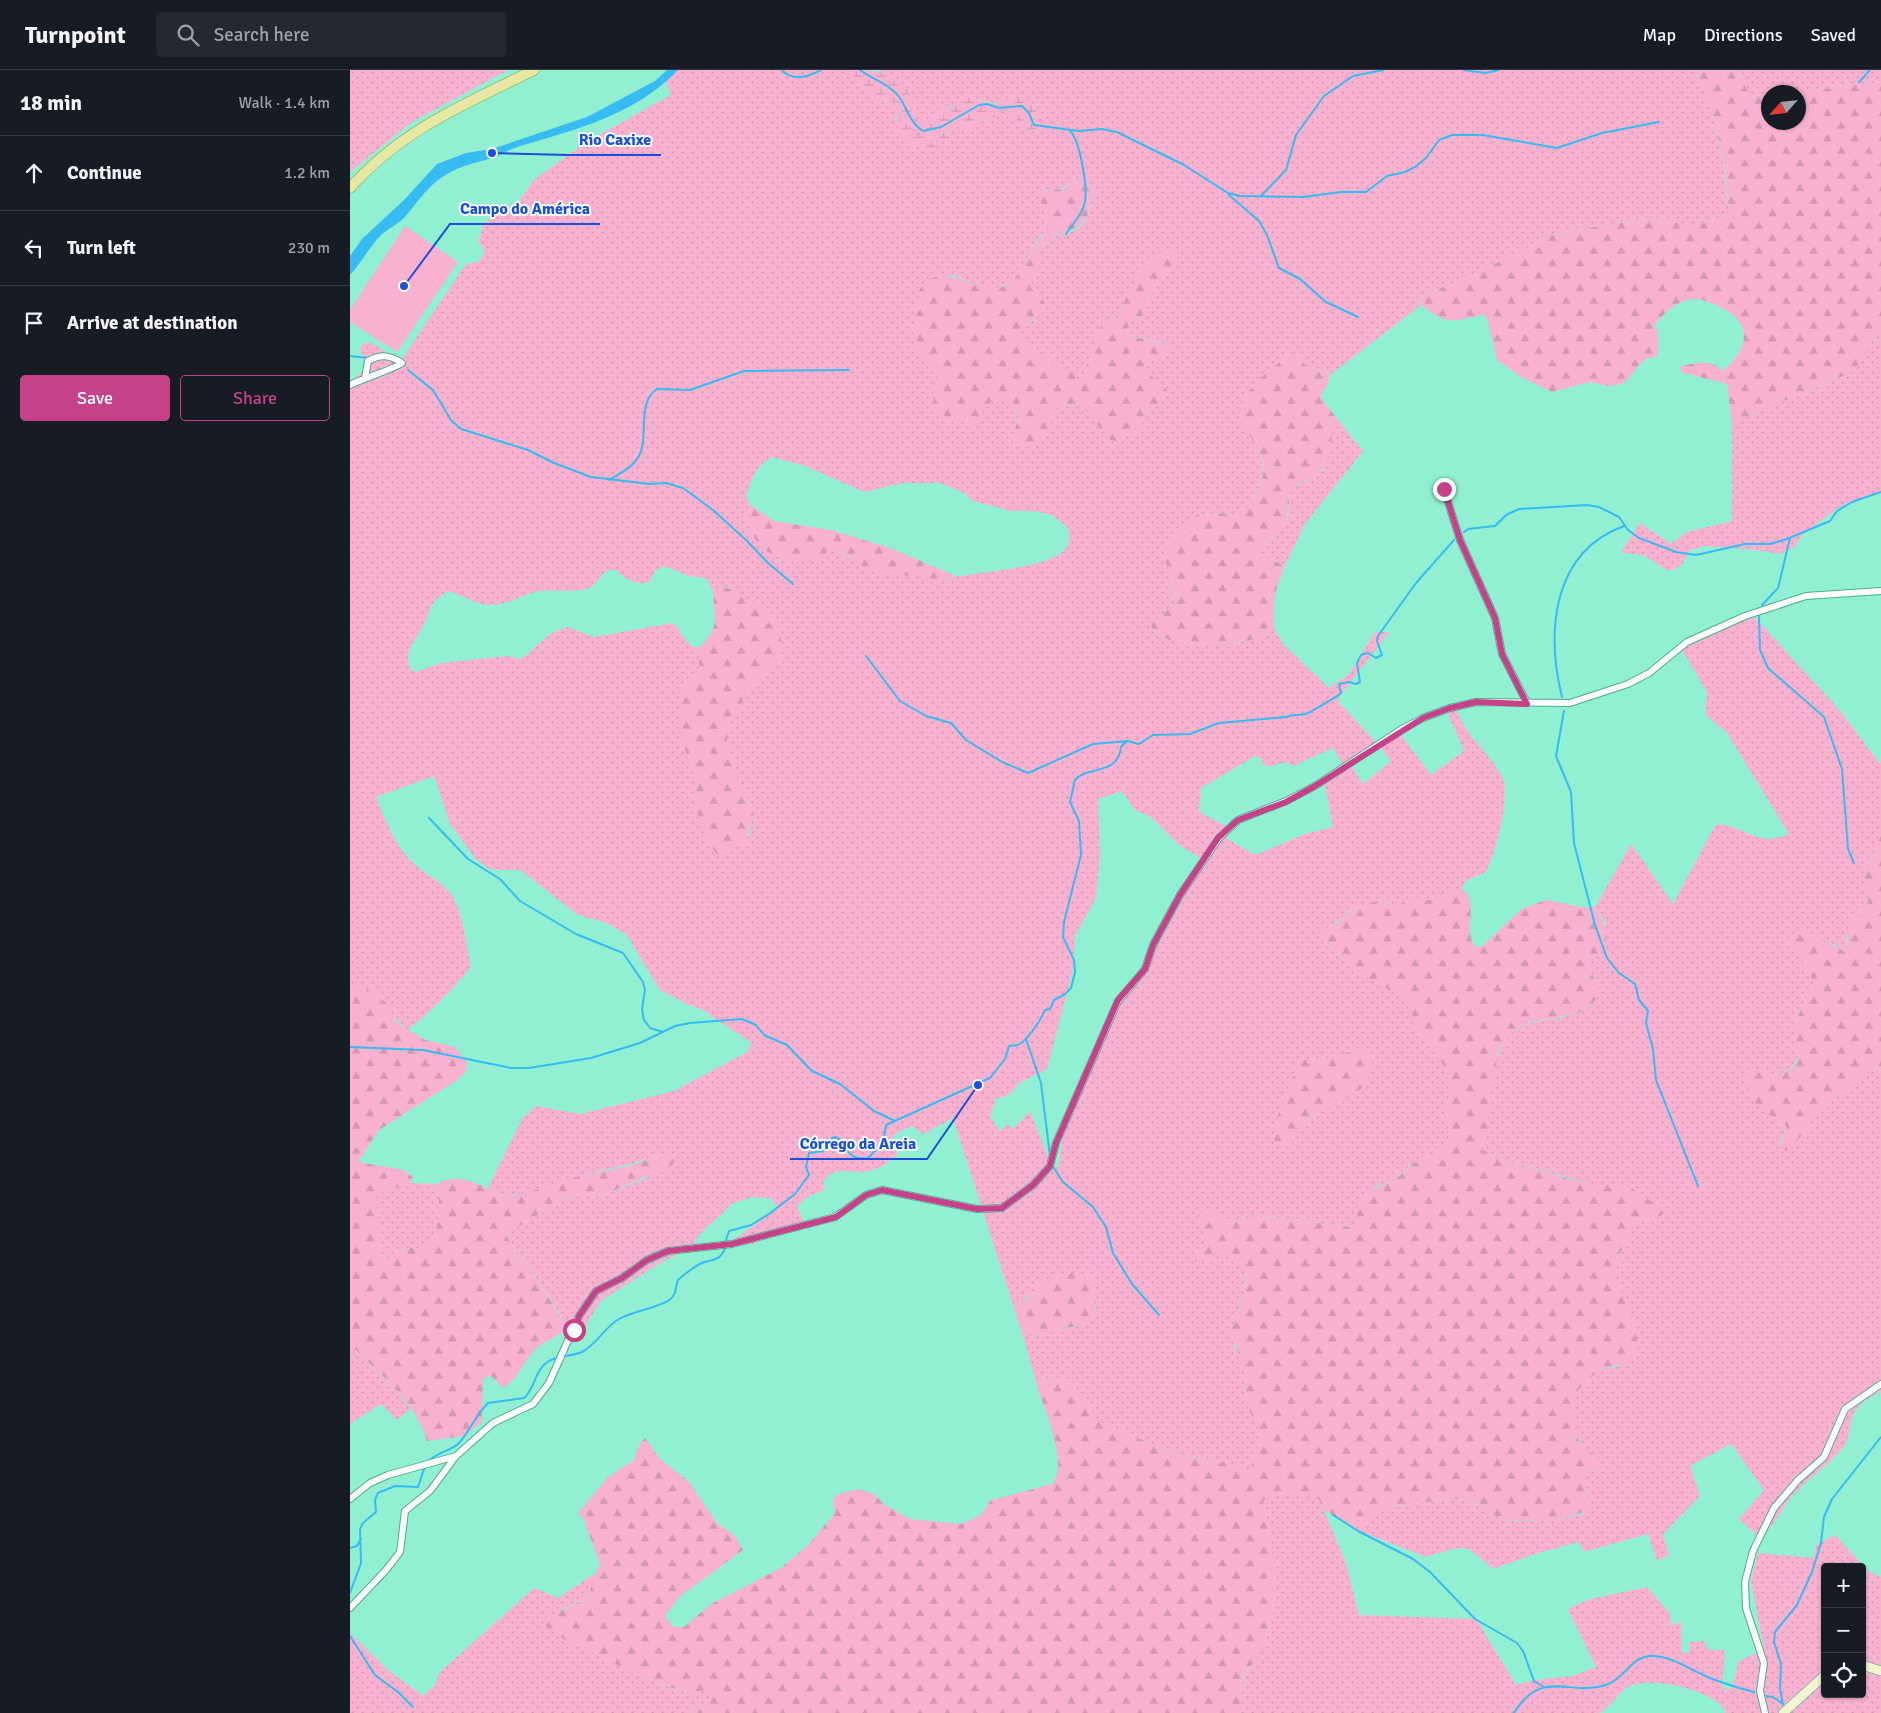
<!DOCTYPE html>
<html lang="en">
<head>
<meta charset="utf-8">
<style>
  :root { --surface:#171b24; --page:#242831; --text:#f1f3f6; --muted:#9ea1a6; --line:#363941; --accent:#c64288 }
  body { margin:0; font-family:Signika,sans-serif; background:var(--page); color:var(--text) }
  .controls { position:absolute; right:15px; bottom:15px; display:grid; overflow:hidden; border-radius:5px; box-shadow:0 1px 4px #0004 }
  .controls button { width:45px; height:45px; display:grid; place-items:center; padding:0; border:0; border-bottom:1px solid var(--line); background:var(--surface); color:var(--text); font:25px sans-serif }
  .compass { position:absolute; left:1411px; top:15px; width:45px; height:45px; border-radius:50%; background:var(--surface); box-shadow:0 1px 4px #0004; rotate:243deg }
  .stop { position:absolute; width:15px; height:15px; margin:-11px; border:4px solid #c64288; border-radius:50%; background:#fff }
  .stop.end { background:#c64288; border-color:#fff; box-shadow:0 1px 5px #0008 }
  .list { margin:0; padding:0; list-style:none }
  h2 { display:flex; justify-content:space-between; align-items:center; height:65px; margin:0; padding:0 20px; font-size:21px }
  h2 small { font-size:16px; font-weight:400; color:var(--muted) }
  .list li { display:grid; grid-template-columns:32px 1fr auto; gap:15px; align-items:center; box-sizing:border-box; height:75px; padding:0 20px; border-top:1px solid var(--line) }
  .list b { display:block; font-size:19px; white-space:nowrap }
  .list em { font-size:16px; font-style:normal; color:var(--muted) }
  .actions { display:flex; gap:10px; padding:15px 20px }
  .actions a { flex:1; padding:11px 0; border:1px solid var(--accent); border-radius:5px; text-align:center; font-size:18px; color:var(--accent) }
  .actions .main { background:var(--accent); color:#fff }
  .icon { flex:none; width:28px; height:28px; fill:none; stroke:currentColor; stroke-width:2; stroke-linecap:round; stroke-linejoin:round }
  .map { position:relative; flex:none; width:1531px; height:1643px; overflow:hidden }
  header { display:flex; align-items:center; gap:30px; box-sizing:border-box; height:70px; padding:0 25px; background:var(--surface); border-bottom:1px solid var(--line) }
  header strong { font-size:24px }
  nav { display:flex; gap:28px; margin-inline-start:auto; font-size:18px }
  .search { width:350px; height:45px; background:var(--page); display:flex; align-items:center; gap:12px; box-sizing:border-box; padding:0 18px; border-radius:5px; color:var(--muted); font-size:19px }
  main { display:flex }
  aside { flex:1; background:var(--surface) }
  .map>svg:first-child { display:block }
  .grass { fill:url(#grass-dots); fill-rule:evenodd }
  .forest { fill:url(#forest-firs) }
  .wetland { fill:url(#wetland-marsh) }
  .pitch { fill:#f8b2d0 }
  .water { fill:#36bbf3 }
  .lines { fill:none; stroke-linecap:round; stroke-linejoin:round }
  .stream { stroke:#36bbf3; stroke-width:2 }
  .street-casing { stroke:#4cac90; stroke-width:8 }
  .secondary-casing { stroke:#4cac90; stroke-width:10 }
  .primary-casing { stroke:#8b9a4a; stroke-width:11 }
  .street { stroke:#fff; stroke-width:6 }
  .secondary { stroke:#f2f4d1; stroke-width:9 }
  .primary { stroke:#e6e9a3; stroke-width:10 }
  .route { stroke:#c64288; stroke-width:6 }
  .leader { fill:none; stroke:#1d4ed8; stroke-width:2 }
  .callout-dot { fill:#1d4ed8; stroke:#f4fdfa; stroke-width:2 }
  .callout-label { font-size:16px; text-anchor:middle; font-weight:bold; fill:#1d4ed8; stroke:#f4fdfa; stroke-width:4; stroke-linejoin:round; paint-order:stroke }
</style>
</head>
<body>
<header>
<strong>Turnpoint</strong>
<div class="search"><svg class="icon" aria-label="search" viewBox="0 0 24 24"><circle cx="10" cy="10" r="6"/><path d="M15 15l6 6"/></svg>Search here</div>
<nav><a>Map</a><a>Directions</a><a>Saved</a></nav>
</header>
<main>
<aside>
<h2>18 min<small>Walk · 1.4 km</small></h2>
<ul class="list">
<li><svg class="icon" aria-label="ahead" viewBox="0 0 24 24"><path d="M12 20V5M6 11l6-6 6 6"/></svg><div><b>Continue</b></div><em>1.2 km</em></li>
<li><svg class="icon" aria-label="left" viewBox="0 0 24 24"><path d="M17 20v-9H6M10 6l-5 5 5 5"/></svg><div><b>Turn left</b></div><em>230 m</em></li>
<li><svg class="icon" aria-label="arrive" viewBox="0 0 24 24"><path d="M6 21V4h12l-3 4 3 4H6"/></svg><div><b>Arrive at destination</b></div></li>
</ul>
<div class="actions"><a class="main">Save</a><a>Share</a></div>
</aside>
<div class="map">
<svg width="1531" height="1643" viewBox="0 0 1531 1643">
  <defs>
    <pattern id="grass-dots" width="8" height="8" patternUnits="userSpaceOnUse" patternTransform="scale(1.25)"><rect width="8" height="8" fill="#f8b2d0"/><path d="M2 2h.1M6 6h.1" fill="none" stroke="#d399b2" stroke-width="1.8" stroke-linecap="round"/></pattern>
    <pattern id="forest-firs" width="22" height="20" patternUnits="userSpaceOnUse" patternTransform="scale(1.25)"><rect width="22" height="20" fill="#f8b2d0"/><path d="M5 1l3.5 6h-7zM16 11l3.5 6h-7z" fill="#d399b2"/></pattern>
    <pattern id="wetland-marsh" width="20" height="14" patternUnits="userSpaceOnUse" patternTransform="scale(1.25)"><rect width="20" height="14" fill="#f8b2d0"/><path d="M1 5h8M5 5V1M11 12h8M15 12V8" fill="none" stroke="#d399b2"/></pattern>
  </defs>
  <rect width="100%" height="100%" fill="#91f0d1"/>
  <path class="grass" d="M0,0H158L62,52L0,102Z
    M328,0H498L525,29L544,33L548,37L545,50L598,66L600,58L606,54L619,62L623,61L634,49L644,48L653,40L660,39L673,59L680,62L687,59V36C666,21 651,41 631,29L609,37H598L572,53L566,49L549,11L529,0H1345C1348,13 1356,24 1360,36C1372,71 1375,108 1379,145L1345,155L1296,148L1204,164L1125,204L1068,228L1071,235L980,305L954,294L945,283L940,284L910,309L900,322L891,348C904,372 921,392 908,420C904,431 900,438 889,444L861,443L846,445L814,481L822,504L820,517L826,532L801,555C807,581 884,575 904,569C911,567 918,562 924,558L933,574L979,618L999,604L1025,562H1039L987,630L1028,675L1001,695L1013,714L1041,691L1030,677L1051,665L1081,705L1114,681L1097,641L1106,638C1112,659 1128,673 1140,689C1145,695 1152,705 1154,712C1158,737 1146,780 1136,802L1117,810L1111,819L1079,830H1059L1046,836L1038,832L999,841L996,847L978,857L974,874L980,877L993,890L1059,931L1064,954L1095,998L1100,1014L1096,1043L1099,1067L1092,1076L1059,1096L1044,1110L1025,1117L1007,1158L904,1145C884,1157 878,1151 859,1140L847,1153L854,1163V1174L845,1184L858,1190L868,1182L885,1189L895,1202L896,1222L890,1235L884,1276L893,1291L896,1305L895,1332L909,1359V1374L899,1403L879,1395L818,1381L748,1351L721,1311L706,1308L692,1311L688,1319L673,1266L694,1265L705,1260L726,1257L746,1238L745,1211C725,1198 698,1206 680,1223C674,1228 673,1236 664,1238L603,1048L573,1064L562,1056L548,1062L540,1070L548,1084C539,1092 530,1099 518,1101C503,1105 481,1094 473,1113L475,1120L459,1126L447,1136L454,1153L403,1174L379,1173L427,1139L422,1129L403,1127L383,1133L350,1164L339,1179L312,1192L252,1230L239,1249L228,1273L216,1259L208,1240L155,1164L195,1141L209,1128L251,1126L297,1108L314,1084C285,1094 254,1099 224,1108C199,1115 176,1126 150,1127L138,1118L172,1049L186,1036L230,1044L324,1021L397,982L402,973L351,939L339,935L310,920L276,864L256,853L228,845L170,800H149L138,798L125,788L100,754L84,706L26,727C36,753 47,781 70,799C81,808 94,813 102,826C114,846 116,875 121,897C102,920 82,941 58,959C36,946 33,916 0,916V311C16,301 18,296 10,280L12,274L22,273L50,292L116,194L128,192L134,184L133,177L128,173L133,156L145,143L168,132L185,109L238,71L321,25L316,12ZM732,106L743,121C741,132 741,144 734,153C722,170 702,156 688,181L691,189L680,217L685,224L692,229L685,250L677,253L671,262L673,270L700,289L704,296C715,298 724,305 730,314L733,310L752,253L757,249L770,248L773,234L828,186L800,226L792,246L781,252L773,260L776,265L814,273L808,289L796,291L794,295L800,305L816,320V327L798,341L790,357L769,372L760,370L731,335H711L705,339L701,348L666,355C672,341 666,335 653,328C639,331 634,334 630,348L583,331L588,298L568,232L570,219L601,205L636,218H648L659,214L666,208L689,167L698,159C695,141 691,139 696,119C710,123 720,113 732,106ZM422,387L455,396L514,422L553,413H590L614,423L623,431L661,441H685L702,445L718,458C719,464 721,471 717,477C702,500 620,501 593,510L501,490L484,478L468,488L408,472L397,449L399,434L396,426C401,409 406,396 422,387ZM315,496L338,506L356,508L363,521L371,516L380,518L389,525L424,598L412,605L399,620L379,652L377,670L386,703L404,742L399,766L355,765L345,735L347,713L332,672V620L337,612L350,603L348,578C332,574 334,562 322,553L244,567L217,557L200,564L177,585L169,589L157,586L91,593L66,602L60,599C53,579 65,572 73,556C82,539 79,532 98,521C113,525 125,535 141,535C157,535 174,524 189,521C202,519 230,523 239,518C246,515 249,506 258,500H266C275,510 284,514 298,513L306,500ZM983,678L994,696L974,711L983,757L955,764L908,784H903L876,768L879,762L876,756L849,742L851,718L905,686L909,687L916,697L936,692L943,696ZM772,721L785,740L801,747L829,775L854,790L794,901L777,921L752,971L713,1065L709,1096L706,1098L701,1095L680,1041L663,1059L657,1054L650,1061L640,1047L646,1029L659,1025L669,1013L697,999L722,904L725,866L746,828L750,784L748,729ZM1009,979L1003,1025C986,1030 943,1055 937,1072L925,1071L929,1045L957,989L970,990Z
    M1391,0H1531V12L1447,22H1418V26L1406,28L1396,19Z
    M1531,261V422L1492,435L1453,464L1444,477L1430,484L1407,480L1354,476L1338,481C1335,493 1330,498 1318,501L1295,486L1271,482L1290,453L1321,474L1336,462L1382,451V353L1505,301L1523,270Z
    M984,345L1013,381L955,454L935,496L905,482L906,479L925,466L938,449L941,424L946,417L972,400L980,378Z
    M1400,542L1491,642L1531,695V764L1514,807L1519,830L1515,839L1502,851L1496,868L1498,877L1495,882L1480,872L1454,935L1444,952C1448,984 1458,994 1422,1007L1431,1052L1437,1056L1428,1075L1458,1059L1463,1047L1515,1004L1531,998V1321C1513,1332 1505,1334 1500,1356C1499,1362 1498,1370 1495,1375C1481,1394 1461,1406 1445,1423C1432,1437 1425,1457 1409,1467L1389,1449L1414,1420L1381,1374L1340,1396L1350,1426L1313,1464L1319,1485L1307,1491L1298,1464L1234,1482L1229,1472L1185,1484L1143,1499L1119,1479L1106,1478L1076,1487L1004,1459L1036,1439L1100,1428L1118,1431L1153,1450L1167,1451H1203L1233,1444L1239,1437L1234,1407L1238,1402L1244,1401L1236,1379L1225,1363L1224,1357L1226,1343L1222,1326L1249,1300L1270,1296L1273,1228L1265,1204L1270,1183L1281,1162L1284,1149L1307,1148L1241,1114L1153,1090L1133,1080C1135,1054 1141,987 1157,968C1181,939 1228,959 1248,926L1245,910L1238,894L1252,880L1256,854L1246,836L1281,774L1323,834L1366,754C1397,756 1405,778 1439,764L1377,663L1358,647L1355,641L1357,622L1331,578Z
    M60,1113L86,1114L82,1119L89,1124C89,1138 90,1178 69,1179C67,1180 64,1178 61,1178C51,1179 38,1189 29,1194L27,1127L33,1122Z
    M5,1279L46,1320L60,1339L47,1350L31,1334L0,1354V1290Z
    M940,1424L968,1426L996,1493L1009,1545L1126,1549L1166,1615L1185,1610L1223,1606L1246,1597L1218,1539L1240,1529L1297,1517L1320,1544L1321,1555L1331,1552L1332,1583H1339L1340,1572L1353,1571L1359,1580H1375L1372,1617L1381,1620L1389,1591L1414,1579L1401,1512L1408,1483L1463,1488L1466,1475L1485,1465L1519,1502L1531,1507V1643H1376C1368,1620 1298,1605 1278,1617C1266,1624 1261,1638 1249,1643H890C895,1632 889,1616 895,1605C899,1596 909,1589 912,1580C932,1534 924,1478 913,1431L919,1426ZM1475,1497H1512V1624H1475Z
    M244,1504V1511L237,1528L210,1540L219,1573L229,1575L286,1605L325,1619L340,1623L356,1620L362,1623L358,1632L338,1643H0V1563L39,1601L73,1626L85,1615L89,1603L184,1518L208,1528Z"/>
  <path class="forest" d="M1345,0H1391L1396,19L1406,28L1418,26V52H1448L1447,22L1531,12V261L1523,270L1505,301L1382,353L1377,314L1331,302L1330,296C1345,294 1361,288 1372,301C1400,279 1404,252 1368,236C1362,233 1352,229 1345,229C1327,230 1314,243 1304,256L1308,262V286L1295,289L1275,312L1268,315L1258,316L1239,312L1202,322L1171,307L1147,290L1137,248L1134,245C1112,248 1101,257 1081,242C1074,238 1071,235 1068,228L1125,204L1204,164L1296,148L1345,155L1379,145C1377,109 1372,70 1360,36C1356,24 1348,13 1345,0Z
    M732,106L738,107C743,116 743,122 741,133C733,175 704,151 688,181L691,189L680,217L695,233L692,245L677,253L671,262L673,270L700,289L704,296L722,301L730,314L752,253L757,249L770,248C772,243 772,237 774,232C782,214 804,174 827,180L829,186L800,226L792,246L781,252L774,260L776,265L819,275V282L808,289L796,291L794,295L800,305L817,320L816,327L798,341L790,357L769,372L760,370L731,335C721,334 713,334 705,339C696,363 696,378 664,377C657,355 685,344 653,329C629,332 638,342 623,354C579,347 579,340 588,298C574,289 563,280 563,262C562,254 566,244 567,235C568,230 568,221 571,217C595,187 629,229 658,215C670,208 683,172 698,159C696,146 689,134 692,121L713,119Z
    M945,283L954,294L980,305L977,316L970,326L984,345C983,359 981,391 970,401C962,408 950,411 944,419C937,429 939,446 935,457L906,480L905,482L935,496C925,516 922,536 924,558C918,562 911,567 904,569C883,575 807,581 801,555L826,532L819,512L822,503L814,490V481L846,445L861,443L889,444C900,438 904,431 908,421C927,379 889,367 891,342C893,317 922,299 940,284Z
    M399,434L424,451L481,460L540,478L606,506L593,510L519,501L484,478C477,482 469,489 460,491C433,497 402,478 397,450C397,445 399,439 399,434Z
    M371,516C390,521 422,543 429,561C431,567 432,574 433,581L424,598L412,605L399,620L379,653L377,670L386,703L404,742L396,772L378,782L367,785L355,765L347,742L345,735L347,713L332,672V620L337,612L350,603L348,578C371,559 364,548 363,521Z
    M1531,764V998L1515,1004L1463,1047L1458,1059L1437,1081L1428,1079L1437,1056C1415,1041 1400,1037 1395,1008C1401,1001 1406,998 1415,998L1422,1007C1433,1003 1445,1000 1449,988L1444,952L1454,935L1464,911L1438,870L1451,862L1457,861L1495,882L1498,877V860L1502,851L1515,839L1519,830L1514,807Z
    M1111,819C1131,830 1112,860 1125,876L1131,877L1172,839L1190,832L1197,830L1236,838L1246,836L1258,863L1252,880L1238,894L1248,918V926L1245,931L1229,943L1181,952L1166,959L1157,968L1148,981L1133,1080L1153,1090L1215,1108L1241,1114L1281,1118L1312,1139V1145L1307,1148L1284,1149L1281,1162L1270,1183L1265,1204L1285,1253L1288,1282L1282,1291L1249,1300L1222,1326L1226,1343L1224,1356L1225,1363L1230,1372L1252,1393V1399L1238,1402L1234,1407L1239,1438L1238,1441L1203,1451L1153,1450L1118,1431L1100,1428L1036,1439L1004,1459L973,1439L968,1427C950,1428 929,1419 913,1431C924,1478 932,1534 912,1580C909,1589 899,1596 894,1605C889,1616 895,1632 890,1643H338L358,1632L362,1623L356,1620L340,1623L326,1619L286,1605L229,1575L219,1573L195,1555L197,1547L238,1528C242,1516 244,1504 250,1494L233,1448L228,1443L258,1407L284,1390L289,1375L295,1368L310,1389L339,1412L367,1453L385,1466L393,1480L329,1527L315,1546L323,1557H334L361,1534L431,1498L459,1474L485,1443L483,1431L486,1425L508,1419L524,1424L535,1435L560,1449L611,1454L631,1445L641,1430L702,1414C719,1396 695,1340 688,1319L692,1311L706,1308L722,1311L748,1351L818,1381L860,1391L889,1395L899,1402L909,1374V1359L895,1332L896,1305L881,1261C893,1226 914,1201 868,1182L858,1190L845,1192V1184L854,1174V1163L847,1153L849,1143L859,1140C878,1151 884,1157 904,1145L1007,1158C1007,1123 1014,1125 1043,1110C1049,1108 1053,1102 1058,1098C1071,1086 1088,1082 1099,1067L1096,1043L1100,1014L1095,998L1064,954L1059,931L1005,901L980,877L974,874L970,868V864L978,857L990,852L1006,837L1031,830L1046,836L1059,830H1079Z
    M0,916L13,917L26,924L36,933L46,952L75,970L105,977L117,993L116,1001L107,1010L29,1060L8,1092L54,1100L63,1107L60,1113L33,1122L27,1127L29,1193C39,1189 51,1179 61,1178C64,1178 67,1180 69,1179C90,1178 89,1138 89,1124L82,1119C98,1099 133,1113 150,1127L166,1126L226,1107L282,1095L314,1084L325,1086V1092L321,1096L251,1126L209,1128L195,1141L155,1164L207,1240L216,1259C206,1269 191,1271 181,1284C169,1299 170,1306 153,1318L140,1305L133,1310L132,1352L114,1366L77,1371C67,1334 31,1305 5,1279L0,1290Z
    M1009,979L1015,980L1023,989C1020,998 1019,1011 1012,1018C1006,1024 999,1026 992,1030C970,1041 940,1055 935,1080C932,1078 927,1076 926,1073C918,1061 943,1007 949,993L957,989L970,990Z
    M743,1204C748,1219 748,1243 737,1255L715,1258L694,1265L673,1266L664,1238C675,1236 678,1224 685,1216C699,1203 725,1203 743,1204Z"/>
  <path class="wetland" d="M498,0C524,0 551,0 562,29C564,36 563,43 566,49L572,53L590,39L609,37L618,26C628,26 635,34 644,34C649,34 654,31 659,30C680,26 688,34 693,53L687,59L680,62L673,59L659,39L653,40L644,48L634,49L624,61L619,62L606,54L600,58C592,94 538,79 548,37L545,33L525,29Z"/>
  <path class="pitch" d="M55,156L108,192L47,282L0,252V240Z"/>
  <path class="water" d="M317,0H328C286,44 226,60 170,76C160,79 151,85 142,88C127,93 112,95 99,103C79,113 68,132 54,148C47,155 37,159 30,166C19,178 11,193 0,205V186L12,169L55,129L87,94L116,83L142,79L237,47L305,11Z"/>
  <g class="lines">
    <path class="stream" d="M432,0C443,12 458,7 471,0
      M510,0C523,10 540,14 550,28C557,39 561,54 573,61L591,57L629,35L637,34L649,38L672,36L679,43L684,55L729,61L751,59L767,62L834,95L878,123L890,126L953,127L991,122H1016L1037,106L1055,102L1065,97L1076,88L1089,70L1102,65H1133L1207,78L1252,63L1309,52
      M1114,0L1135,3L1149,0
      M1509,12L1520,0
      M879,125L909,151L917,165L929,198L950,209L976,232L1008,247
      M911,126L936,100L946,65L974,26L1003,6L1033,0
      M716,164C722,155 731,146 734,135C739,122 730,70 720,61
      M0,286L18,288
      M58,300L83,320L101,350L111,359L178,380L204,393L241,407L300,414L316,413L333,418L363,440L396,470L418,493L443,514
      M259,410C268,404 281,399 287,389C301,370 285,333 307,319L340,320L394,301L499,300
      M1114,462L1118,459L1145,456L1156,445L1169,439L1237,435L1249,437L1269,447L1278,460L1289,468L1326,482L1346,485L1395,474H1420L1437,469L1480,451L1487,441L1502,432L1531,422
      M1412,535L1428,518L1440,468
      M1409,546L1410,580L1418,598L1474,647L1492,699L1498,779L1504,793
      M516,586L550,631L576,646L601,653L616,670L652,692L678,703L743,674L778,671L789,674L803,665L840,664L869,653L936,647C943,644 948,646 955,644C958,644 988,626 991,623L989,614L999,612L1006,614L1010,612L1007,593L1011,585L1018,583L1026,588L1032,585L1027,571L1028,566L1066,513L1104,470
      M1212,627C1196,562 1202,482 1274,456
      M1214,641L1206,686L1221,722L1224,773L1245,855L1257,888L1269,903L1285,914L1289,930L1298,941L1296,953L1303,979L1306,1010L1348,1116
      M79,748L118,789L150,809L170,831L226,864L273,883L293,912L295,920L292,939L294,950L300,958L313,962
      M676,969L691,1013L700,1086
      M0,977L73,980L161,998H179L241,988L290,973L325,956L340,953L392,949L406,955L414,965L437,975L462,1001L490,1014L524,1041L545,1051
      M702,1095L713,1112L743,1137L756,1157L763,1183L782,1214L809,1245
      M375,1173L379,1161L401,1155L419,1144L445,1124L459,1105L456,1097L459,1083L473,1081L482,1068L485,1067L493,1071C497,1083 502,1090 518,1088L533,1073L536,1055L640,1008L655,989L659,976C662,975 665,976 667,975C676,973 692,948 695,940L700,939L704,930L715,924L721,918L725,902L724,890L713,867L714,852L731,785L729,751L720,732L725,710C738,695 768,706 771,677L776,672
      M78,1392C86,1382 100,1382 109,1373C120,1361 126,1345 138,1333L174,1328C185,1319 184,1302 196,1293C206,1285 220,1287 232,1282C247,1274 255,1257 269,1249C283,1241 311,1237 319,1230C327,1225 325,1217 328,1210C335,1204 344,1196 352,1193C362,1189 371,1191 375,1178
      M983,1445L1008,1461L1063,1489L1080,1502L1125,1549L1167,1573L1173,1581L1184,1611L1194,1617
      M0,1478L7,1476L11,1469
      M0,1523L11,1493L10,1459L13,1453L26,1442L25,1430L28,1423L45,1416L68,1417L75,1396
      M0,1566L25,1605L48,1622L63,1637
      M1416,1626L1423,1627L1433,1634
      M1433,1635L1430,1618L1431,1594L1424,1572L1425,1562L1447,1535L1462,1502L1471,1473L1474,1447L1482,1429L1531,1367
      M1164,1643C1192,1597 1219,1627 1256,1615C1275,1609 1282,1584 1304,1586C1324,1587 1342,1601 1360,1608C1375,1614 1389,1618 1404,1622"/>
    <g class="street-casing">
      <path id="street" d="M0,315C11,309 47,298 52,293C40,285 31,284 18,291L15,308
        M1094,419L1110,470L1145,548L1152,584L1177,633
        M0,1429L20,1413L38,1405L106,1386L143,1353L183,1334L199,1313L229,1246L246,1221L272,1208L297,1190L318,1181L382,1174L485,1147L516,1125L532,1120L627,1139L652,1138L683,1115L700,1096L706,1073L768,931L795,899L803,875L830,825L869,768L888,750L936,731L965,716L1052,659L1073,648L1100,638L1126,632L1220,633L1278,614L1299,603L1337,572L1395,546L1456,526L1531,521
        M0,1538L36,1500L50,1482L55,1441L80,1421L106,1386
        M1415,1643L1410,1621L1414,1593L1396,1538L1395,1512L1403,1481L1424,1438L1448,1410L1474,1387L1495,1339L1531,1314"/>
    </g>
    <g class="secondary-casing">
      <path id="secondary" d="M1512,1595L1531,1601
        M1433,1643L1475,1605"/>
    </g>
    <g class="primary-casing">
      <path id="primary" d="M0,118C51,60 117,33 184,0"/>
    </g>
    <use href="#street" class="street"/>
    <use href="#secondary" class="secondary"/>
    <use href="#primary" class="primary"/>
  </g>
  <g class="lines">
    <path class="route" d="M224,1260L229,1246L246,1221L272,1208L297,1190L318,1181L382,1174L486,1147L516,1125L532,1120L627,1139L652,1138L683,1115L700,1096L706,1073L768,930L795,899L803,875L830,825L868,768L888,750L936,732L965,716L1073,648L1100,638L1126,632L1177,634L1152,584L1145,548L1110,470L1094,419"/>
  </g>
  <path class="leader" d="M142 83L218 85H311M54 216L100 154H250M628 1015L577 1089H440"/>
  <g class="callout-dot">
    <circle cx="142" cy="83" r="5"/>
    <circle cx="54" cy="216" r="5"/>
    <circle cx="628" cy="1015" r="5"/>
  </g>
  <g class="callout-label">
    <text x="265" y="75">Rio Caxixe</text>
    <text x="175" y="144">Campo do América</text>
    <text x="508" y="1079">Córrego da Areia</text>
  </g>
</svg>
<div class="controls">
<button>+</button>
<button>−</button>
<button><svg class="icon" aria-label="locate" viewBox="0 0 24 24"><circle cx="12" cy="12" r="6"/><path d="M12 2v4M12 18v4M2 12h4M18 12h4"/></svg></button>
</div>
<svg class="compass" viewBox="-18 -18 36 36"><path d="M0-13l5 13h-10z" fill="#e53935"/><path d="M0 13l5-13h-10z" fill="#9ea1a6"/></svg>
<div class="stop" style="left:224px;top:1260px"></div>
<div class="stop end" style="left:1094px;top:419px"></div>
</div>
</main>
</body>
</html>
